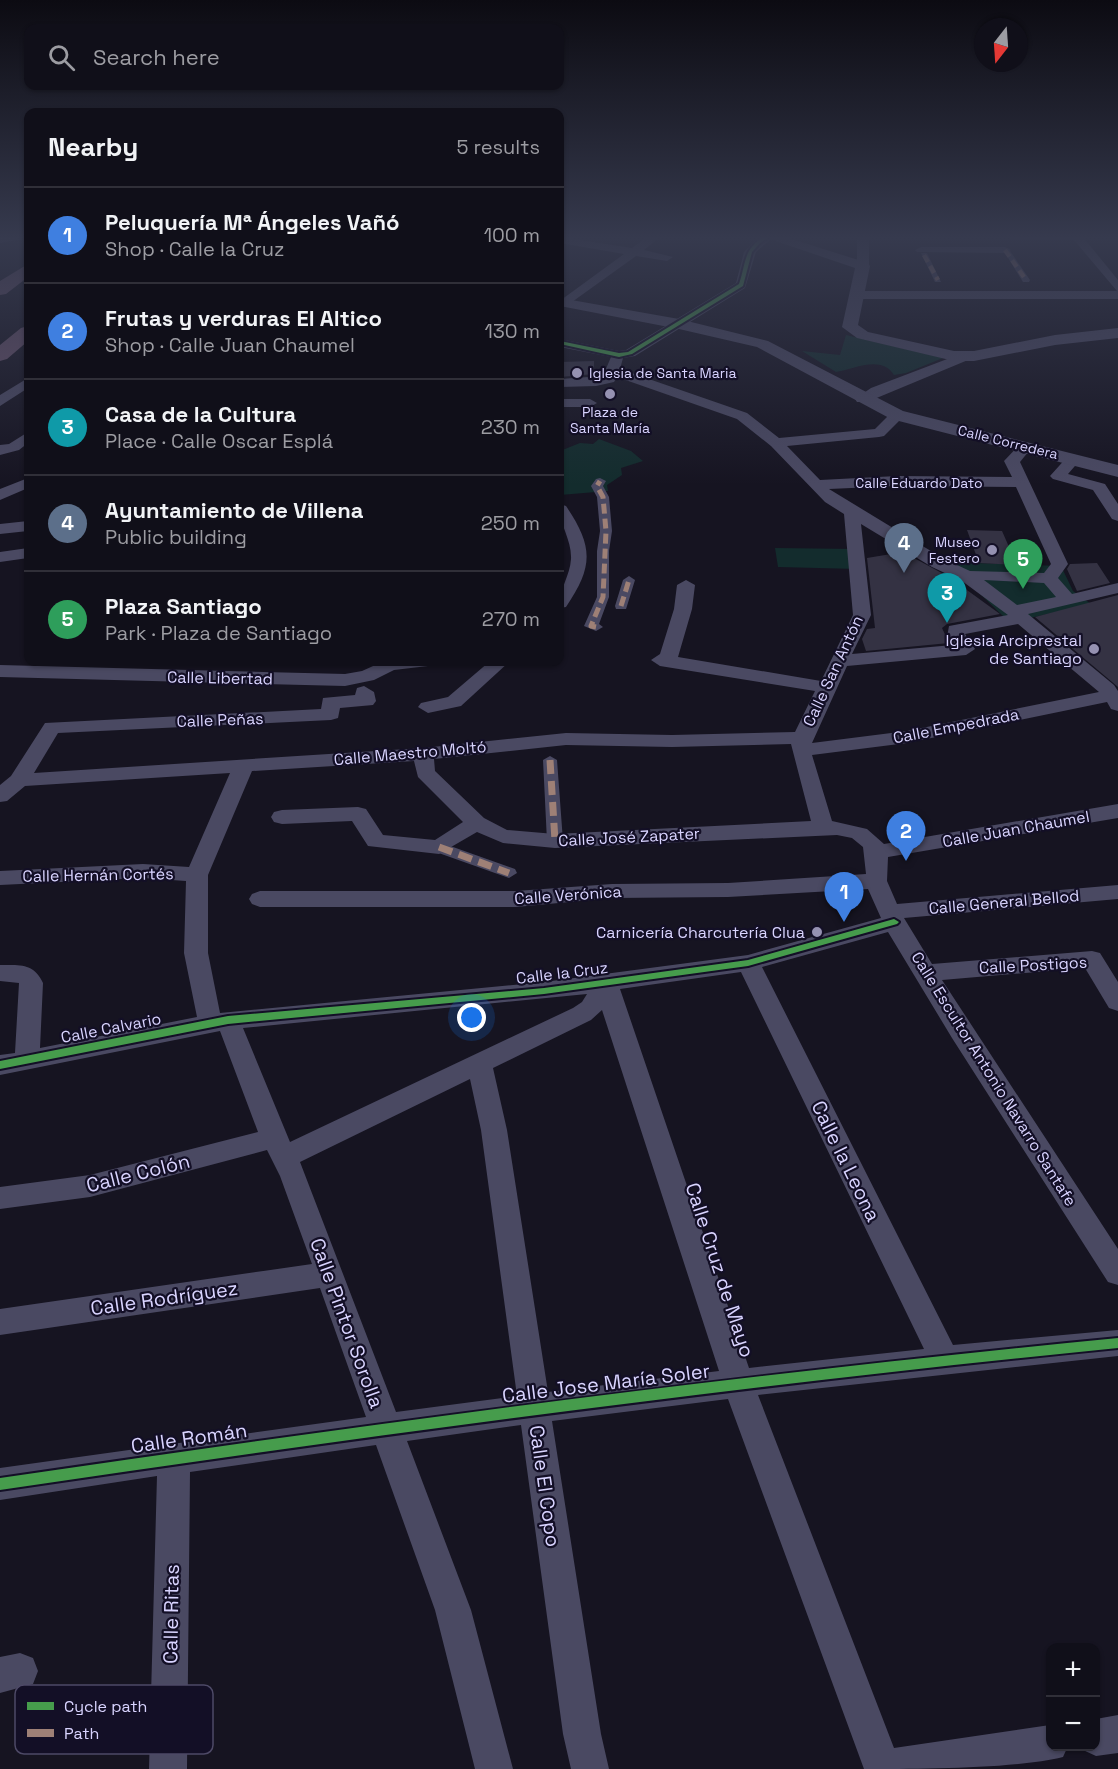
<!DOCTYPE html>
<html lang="en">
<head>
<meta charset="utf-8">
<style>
  :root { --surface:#100f19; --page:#191822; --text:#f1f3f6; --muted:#9c9ca2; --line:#302f38; --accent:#ea580c }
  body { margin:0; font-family:"Space Grotesk",sans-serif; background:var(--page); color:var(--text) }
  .controls { position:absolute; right:18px; bottom:18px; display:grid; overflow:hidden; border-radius:12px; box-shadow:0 2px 4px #0004 }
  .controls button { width:54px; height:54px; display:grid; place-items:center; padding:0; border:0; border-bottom:2px solid var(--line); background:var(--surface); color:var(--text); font:30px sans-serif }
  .compass { position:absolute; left:974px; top:18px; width:54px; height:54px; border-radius:50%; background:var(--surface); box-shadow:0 2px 4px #0004; rotate:197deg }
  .you { position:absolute; left:472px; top:1018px; width:21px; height:21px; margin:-15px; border:4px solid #fff; border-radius:50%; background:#1a73e8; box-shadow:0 0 0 9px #1a73e833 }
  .badge { display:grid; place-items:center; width:39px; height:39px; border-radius:50%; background:var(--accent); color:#fff; font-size:20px; font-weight:700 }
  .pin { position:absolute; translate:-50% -50px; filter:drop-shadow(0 2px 3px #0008) }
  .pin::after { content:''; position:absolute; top:32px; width:21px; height:18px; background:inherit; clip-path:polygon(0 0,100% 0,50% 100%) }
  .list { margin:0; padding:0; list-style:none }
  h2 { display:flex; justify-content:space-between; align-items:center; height:78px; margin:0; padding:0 24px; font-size:26px }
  h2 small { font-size:20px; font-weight:400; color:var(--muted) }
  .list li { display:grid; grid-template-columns:39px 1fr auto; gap:18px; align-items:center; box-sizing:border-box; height:96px; padding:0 24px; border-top:2px solid var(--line) }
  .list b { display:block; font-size:22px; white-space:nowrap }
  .list p { margin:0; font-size:20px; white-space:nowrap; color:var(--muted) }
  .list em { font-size:20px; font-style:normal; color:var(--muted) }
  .icon { flex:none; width:33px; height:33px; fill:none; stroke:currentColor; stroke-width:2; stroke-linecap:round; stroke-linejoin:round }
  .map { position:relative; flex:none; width:1118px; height:1769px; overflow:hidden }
  .search { position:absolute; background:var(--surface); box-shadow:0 2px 4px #0004; left:24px; top:24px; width:540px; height:66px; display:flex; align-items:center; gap:15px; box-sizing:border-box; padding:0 21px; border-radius:12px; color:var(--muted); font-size:22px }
  .panel { position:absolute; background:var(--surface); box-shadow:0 2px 4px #0004; left:24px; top:108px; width:540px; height:558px; border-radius:12px }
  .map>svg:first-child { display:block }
  .green { fill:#132c2d }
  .building { fill:#343243 }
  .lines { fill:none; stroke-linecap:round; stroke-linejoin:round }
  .pedestrian { fill:#4a4962; fill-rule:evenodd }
  .minor { fill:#4a4962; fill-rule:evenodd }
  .tertiary { fill:#4a4962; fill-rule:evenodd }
  .secondary { fill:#575674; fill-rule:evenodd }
  .motorway { fill:#67516a; fill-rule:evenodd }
  .quiet-far2 { stroke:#9e8076; stroke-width:4.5; stroke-dasharray:8 4.5; stroke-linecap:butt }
  .quiet-far1 { stroke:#9e8076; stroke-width:5; stroke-dasharray:10 5; stroke-linecap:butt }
  .quiet { stroke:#9e8076; stroke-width:7; stroke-dasharray:14 7; stroke-linecap:butt }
  .cycleway-casing { stroke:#130f26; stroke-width:4 }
  .cycleway { fill:#469c4c; fill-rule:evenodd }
  .poi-dot { fill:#9591b1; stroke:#130f26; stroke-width:2 }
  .labels { text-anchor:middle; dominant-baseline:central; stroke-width:4.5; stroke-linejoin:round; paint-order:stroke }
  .far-poi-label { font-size:14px; fill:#d9d4ff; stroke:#130f26; text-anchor:start }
  .far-street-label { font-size:14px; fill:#d9d4ff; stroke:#130f26 }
  .poi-label { font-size:16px; fill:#d9d4ff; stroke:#130f26; text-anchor:end }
  .street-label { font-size:16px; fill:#d9d4ff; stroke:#130f26 }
  .near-street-label { font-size:20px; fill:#d9d4ff; stroke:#130f26 }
  .key { fill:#130f26; stroke:#4e4a67; stroke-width:1.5 }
  .key-label { font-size:16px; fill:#d9d4ff }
</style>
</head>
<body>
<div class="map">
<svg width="1118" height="1769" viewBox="0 0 1118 1769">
  <rect width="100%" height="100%" fill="#161421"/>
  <path class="green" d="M846,335L943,358L906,373L894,375C881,354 852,370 836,372L802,351L840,355Z
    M599,439L631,451L643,461L621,468L622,475L607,485L608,491L560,495V451L580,443L593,444Z
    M775,548L855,549L858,569L778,567Z
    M942,562L1061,566L1073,591L1091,604L1030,618L1006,619L973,587L934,564Z"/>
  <path class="building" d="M594,361V374L560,377V362Z
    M967,530L1002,531L1017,565L979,563Z
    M903,552L949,577L1000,614L947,624L942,628L949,643L866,651L862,639L867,629L875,628L867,558Z
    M1097,563L1110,583L1077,591L1067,569L1070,564Z
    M1118,595V687L1035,617Z"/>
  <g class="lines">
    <path class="pedestrian" d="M1002,248H1008L1030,280L1029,282H1023Z
      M921,253H927L941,282H935Z
      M600,478L606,481L603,486L609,497L612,531L609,551V597L599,624L603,627L596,631L584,626L597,597V551L600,531L597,497L591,486L596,479Z
      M629,576L635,580L627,606L626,609H616L615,606L623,580Z
      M550,756L557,760L563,841L555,846L547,841L543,760Z
      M439,842L515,869L517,873L509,878L433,851L431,847Z"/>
    <path class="minor" d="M560,237L632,248L647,237H660L644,250L673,257L667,261L636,256L565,307L560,304L561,300L624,254L560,243Z
      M759,237H773L756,252L745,288L635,356L623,358L620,369L747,413L779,438L875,429L892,412H902L904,415L902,418L884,436L879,437L787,446L820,480L897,476L1012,477L1004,461L1021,443H1031L1033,446L1020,462L1068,564L1058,578L1072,594L1118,583V593L1028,614L1114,685L1118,691V711L1111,709L1107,702L907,743L812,755L832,821L867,829L884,844L1118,804V818L888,857L887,881L897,904L1118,885V899L904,918L932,964L1092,951L1100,953L1118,982V1011L1109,1008L1085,968L942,980L1118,1249V1285L1108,1282L952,1038L888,932L762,967L953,1345L1118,1330V1356L758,1395L894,1748L1050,1725V1746H1068L1063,1757C1014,1769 920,1769 864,1769L728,1399L552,1421L601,1734L609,1769H571L563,1734L521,1425L407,1441L471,1610L513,1769H475L435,1610L376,1445L190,1472L187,1769H149L157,1476L0,1500V1468L366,1417L320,1288L0,1335V1309L312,1264L280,1176L267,1150L90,1197L0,1209V1187L90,1175L258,1132L220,1031L0,1075V1055L15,1053L19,983L0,981V965C20,965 34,963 43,983L40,1048L197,1017L184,953L186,881L143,878L0,885V871L143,864L189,867L230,773L25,786L7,801L0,802V785L11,776L45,723L321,709L323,698L355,695L357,688L364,686L374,692L376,701L373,705L340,708L338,718L331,720L58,733L34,773L423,748L566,733L672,735L795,732L815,691L660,666L651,660L660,654L674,609L677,585L686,580L695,585L692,609L678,657L821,681L853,615L844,514L825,502L771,446L737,419L617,377L614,382L596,386L560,387V379L603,376L611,357L560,347V339L619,351L626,350L736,283L744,252ZM897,486L1016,487L1051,564L1044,573L970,571L944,559L829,489ZM861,524L932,567L962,581L1008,615L949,626L947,637L953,645L852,654L871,615ZM984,580L1044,583L1056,597L1017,605ZM1018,624L1099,692L907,731L812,743L847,666L966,655L975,649L965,634ZM791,744L811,821L555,834L507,830L484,818L435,771L434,759L566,745L672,747ZM414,761L418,777L463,822L435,840L383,835L366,809L358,807L282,810L274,812L271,817L274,822L282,824L352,821L368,846L439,854L477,832L503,843L555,848L837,835L852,838L863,847L866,874L728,883L612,884L516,891H260L252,894L249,899L252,904L260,907H516L612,898L728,897L868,889L881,918L748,955L544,982L220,1013L208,953V875L252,771ZM741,972L924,1349L749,1368L620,989ZM587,994L582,1002L573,1008L290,1142L243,1028ZM602,1010L719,1371L548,1392L507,1130L493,1068L591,1020ZM470,1079L481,1130L517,1396L396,1412L300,1162Z
      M857,237H869V266L863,270L857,266Z
      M1010,237H1083L1118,280V299H857L851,295L857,291H1117L1074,240H1016Z
      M921,247H1005L1011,250L1005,253L917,252L915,250Z
      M963,353L968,354V360L867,402H857L855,399L871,388Z
      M28,378V388L0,406V395Z
      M560,399H590L597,403L590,407H560Z
      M28,432V443L19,450L0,455V445L9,444Z
      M1073,454L1081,459L1068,474L1105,484L1118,504V521L1112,519L1093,490L1053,479L1050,476L1068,456Z
      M28,478V488L0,500V489Z
      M560,504L566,506C593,546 594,566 566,607L560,608C558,590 570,577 571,559C572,539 558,524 560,504Z
      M28,521V531L0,534V524Z
      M28,548V558L0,562V552Z
      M382,662H430L428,666L394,670L374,680L345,686L0,677V665L345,674L362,671Z
      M489,662H509L461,706L428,713L418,707L421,703L448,697Z
      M20,1653L33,1658L38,1671L33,1684L0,1693V1657Z
      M1118,1715V1753L1096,1756L1083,1750L1081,1746H1096V1719Z"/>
    <path class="tertiary" d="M764,237H785L868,263L870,266L858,325L868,332L954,351H974L1055,335L1118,328V338L1055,345L974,361H954L857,338L842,327L855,268Z
      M560,298L679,319L768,341L903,411L1118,465V477L891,419L757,347L679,329L560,306Z"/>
    <path class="secondary" d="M0,237H18L16,240L0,243Z"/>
    <path class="motorway" d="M28,264V277L6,294L0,295V281Z
      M28,326V341L7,359L0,361V345L21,328Z"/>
    <path class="quiet-far2" d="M1005,250L1026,280
      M924,255L938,280"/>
    <path class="quiet-far1" d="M621,606L629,580
      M596,627L591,626L603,597L606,531L603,497L597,486L600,481"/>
    <path class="quiet" d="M550,760L555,841
      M439,847L509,873"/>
    <g class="cycleway-casing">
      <path id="cycleway" d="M764,237H769L760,243L752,252L743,286L632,354L619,357L560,344V341L619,353L628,352L739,284C746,264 743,249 764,237Z
        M894,919L899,922L897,924L748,966L544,994L228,1024L0,1069V1061L228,1016L544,988L748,960Z
        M1118,1338V1348C744,1385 372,1435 0,1490V1478C372,1423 744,1374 1118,1338Z"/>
    </g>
    <use href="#cycleway" class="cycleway"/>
  </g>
  <linearGradient id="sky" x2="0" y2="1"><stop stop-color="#0c0b12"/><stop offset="0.49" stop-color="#363a4e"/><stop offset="1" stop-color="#363a4e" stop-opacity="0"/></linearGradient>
  <rect width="1118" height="485" fill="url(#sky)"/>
  <g class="poi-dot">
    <circle cx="577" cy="373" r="6"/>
    <circle cx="610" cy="394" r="6"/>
    <circle cx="992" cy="550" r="6"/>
    <circle cx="1094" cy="649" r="6"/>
    <circle cx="817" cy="932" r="6"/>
  </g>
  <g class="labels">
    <g class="far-poi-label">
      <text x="589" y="373">Iglesia de Santa Maria</text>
      <text x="610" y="412" text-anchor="middle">Plaza de<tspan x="610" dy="16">Santa María</tspan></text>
      <text x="980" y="542" text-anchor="end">Museo<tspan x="980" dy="16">Festero</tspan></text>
    </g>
    <g class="far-street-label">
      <text transform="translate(1008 442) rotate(14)">Calle Corredera</text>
      <text x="919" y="483">Calle Eduardo Dato</text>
    </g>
    <g class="poi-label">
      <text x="1082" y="640">Iglesia Arciprestal<tspan x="1082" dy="18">de Santiago</tspan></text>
      <text x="805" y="932">Carnicería Charcutería Clua</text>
    </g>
    <g class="street-label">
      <text transform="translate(833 671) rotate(-65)">Calle San Antón</text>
      <text transform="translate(220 678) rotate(1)">Calle Libertad</text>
      <text transform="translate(220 720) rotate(-2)">Calle Peñas</text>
      <text transform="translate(956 726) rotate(-11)">Calle Empedrada</text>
      <text transform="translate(410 753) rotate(-5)">Calle Maestro Moltó</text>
      <text transform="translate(1016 829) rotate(-10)">Calle Juan Chaumel</text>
      <text transform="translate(629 837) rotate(-3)">Calle José Zapater</text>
      <text transform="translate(98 875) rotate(-1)">Calle Hernán Cortés</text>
      <text transform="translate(568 895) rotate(-4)">Calle Verónica</text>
      <text transform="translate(1004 902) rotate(-5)">Calle General Bellod</text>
      <text transform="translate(1033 965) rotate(-3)">Calle Postigos</text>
      <text transform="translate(562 973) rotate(-7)">Calle la Cruz</text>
      <text transform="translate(111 1028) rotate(-11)">Calle Calvario</text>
      <text transform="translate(994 1079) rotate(58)">Calle Escultor Antonio Navarro Santafe</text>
    </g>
    <g class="near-street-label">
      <text transform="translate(846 1161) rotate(64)">Calle la Leona</text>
      <text transform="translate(138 1173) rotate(-14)">Calle Colón</text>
      <text transform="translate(720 1270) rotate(72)">Calle Cruz de Mayo</text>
      <text transform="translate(164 1298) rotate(-8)">Calle Rodríguez</text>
      <text transform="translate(347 1323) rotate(70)">Calle Pintor Sorolla</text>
      <text transform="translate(606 1383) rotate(-7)">Calle Jose María Soler</text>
      <text transform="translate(189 1438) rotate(-8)">Calle Román</text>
      <text transform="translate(545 1486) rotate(82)">Calle El Copo</text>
      <text transform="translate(171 1614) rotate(-89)">Calle Ritas</text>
    </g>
  </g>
  <rect x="15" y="1685" width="198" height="69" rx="9" class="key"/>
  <rect x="27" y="1702" width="27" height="8" fill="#469c4c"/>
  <rect x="27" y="1729" width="27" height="8" fill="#9e8076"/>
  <g class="key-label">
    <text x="64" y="1712">Cycle path</text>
    <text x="64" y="1739">Path</text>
  </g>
</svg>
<div class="controls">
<button>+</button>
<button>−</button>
</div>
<svg class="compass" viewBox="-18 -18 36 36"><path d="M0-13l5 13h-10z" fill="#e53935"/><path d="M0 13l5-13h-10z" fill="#9c9ca2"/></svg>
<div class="you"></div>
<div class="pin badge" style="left:844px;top:922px;background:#3f7fe0">1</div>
<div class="pin badge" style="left:906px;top:861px;background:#3f7fe0">2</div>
<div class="pin badge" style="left:947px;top:623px;background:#0f9aa8">3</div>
<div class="pin badge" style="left:904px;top:573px;background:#5c6f8a">4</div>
<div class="pin badge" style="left:1023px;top:589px;background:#2e9e5b">5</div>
<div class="search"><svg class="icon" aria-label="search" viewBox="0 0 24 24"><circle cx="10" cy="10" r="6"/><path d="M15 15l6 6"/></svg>Search here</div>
<section class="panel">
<h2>Nearby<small>5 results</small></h2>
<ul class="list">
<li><span class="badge" style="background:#3f7fe0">1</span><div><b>Peluquería Mª Ángeles Vañó</b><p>Shop · Calle la Cruz</p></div><em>100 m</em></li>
<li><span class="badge" style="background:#3f7fe0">2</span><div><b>Frutas y verduras El Altico</b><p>Shop · Calle Juan Chaumel</p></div><em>130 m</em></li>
<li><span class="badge" style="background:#0f9aa8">3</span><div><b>Casa de la Cultura</b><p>Place · Calle Oscar Esplá</p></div><em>230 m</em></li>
<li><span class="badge" style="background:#5c6f8a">4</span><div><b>Ayuntamiento de Villena</b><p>Public building</p></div><em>250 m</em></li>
<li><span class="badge" style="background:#2e9e5b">5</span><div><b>Plaza Santiago</b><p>Park · Plaza de Santiago</p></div><em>270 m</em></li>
</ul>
</section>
</div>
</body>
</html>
